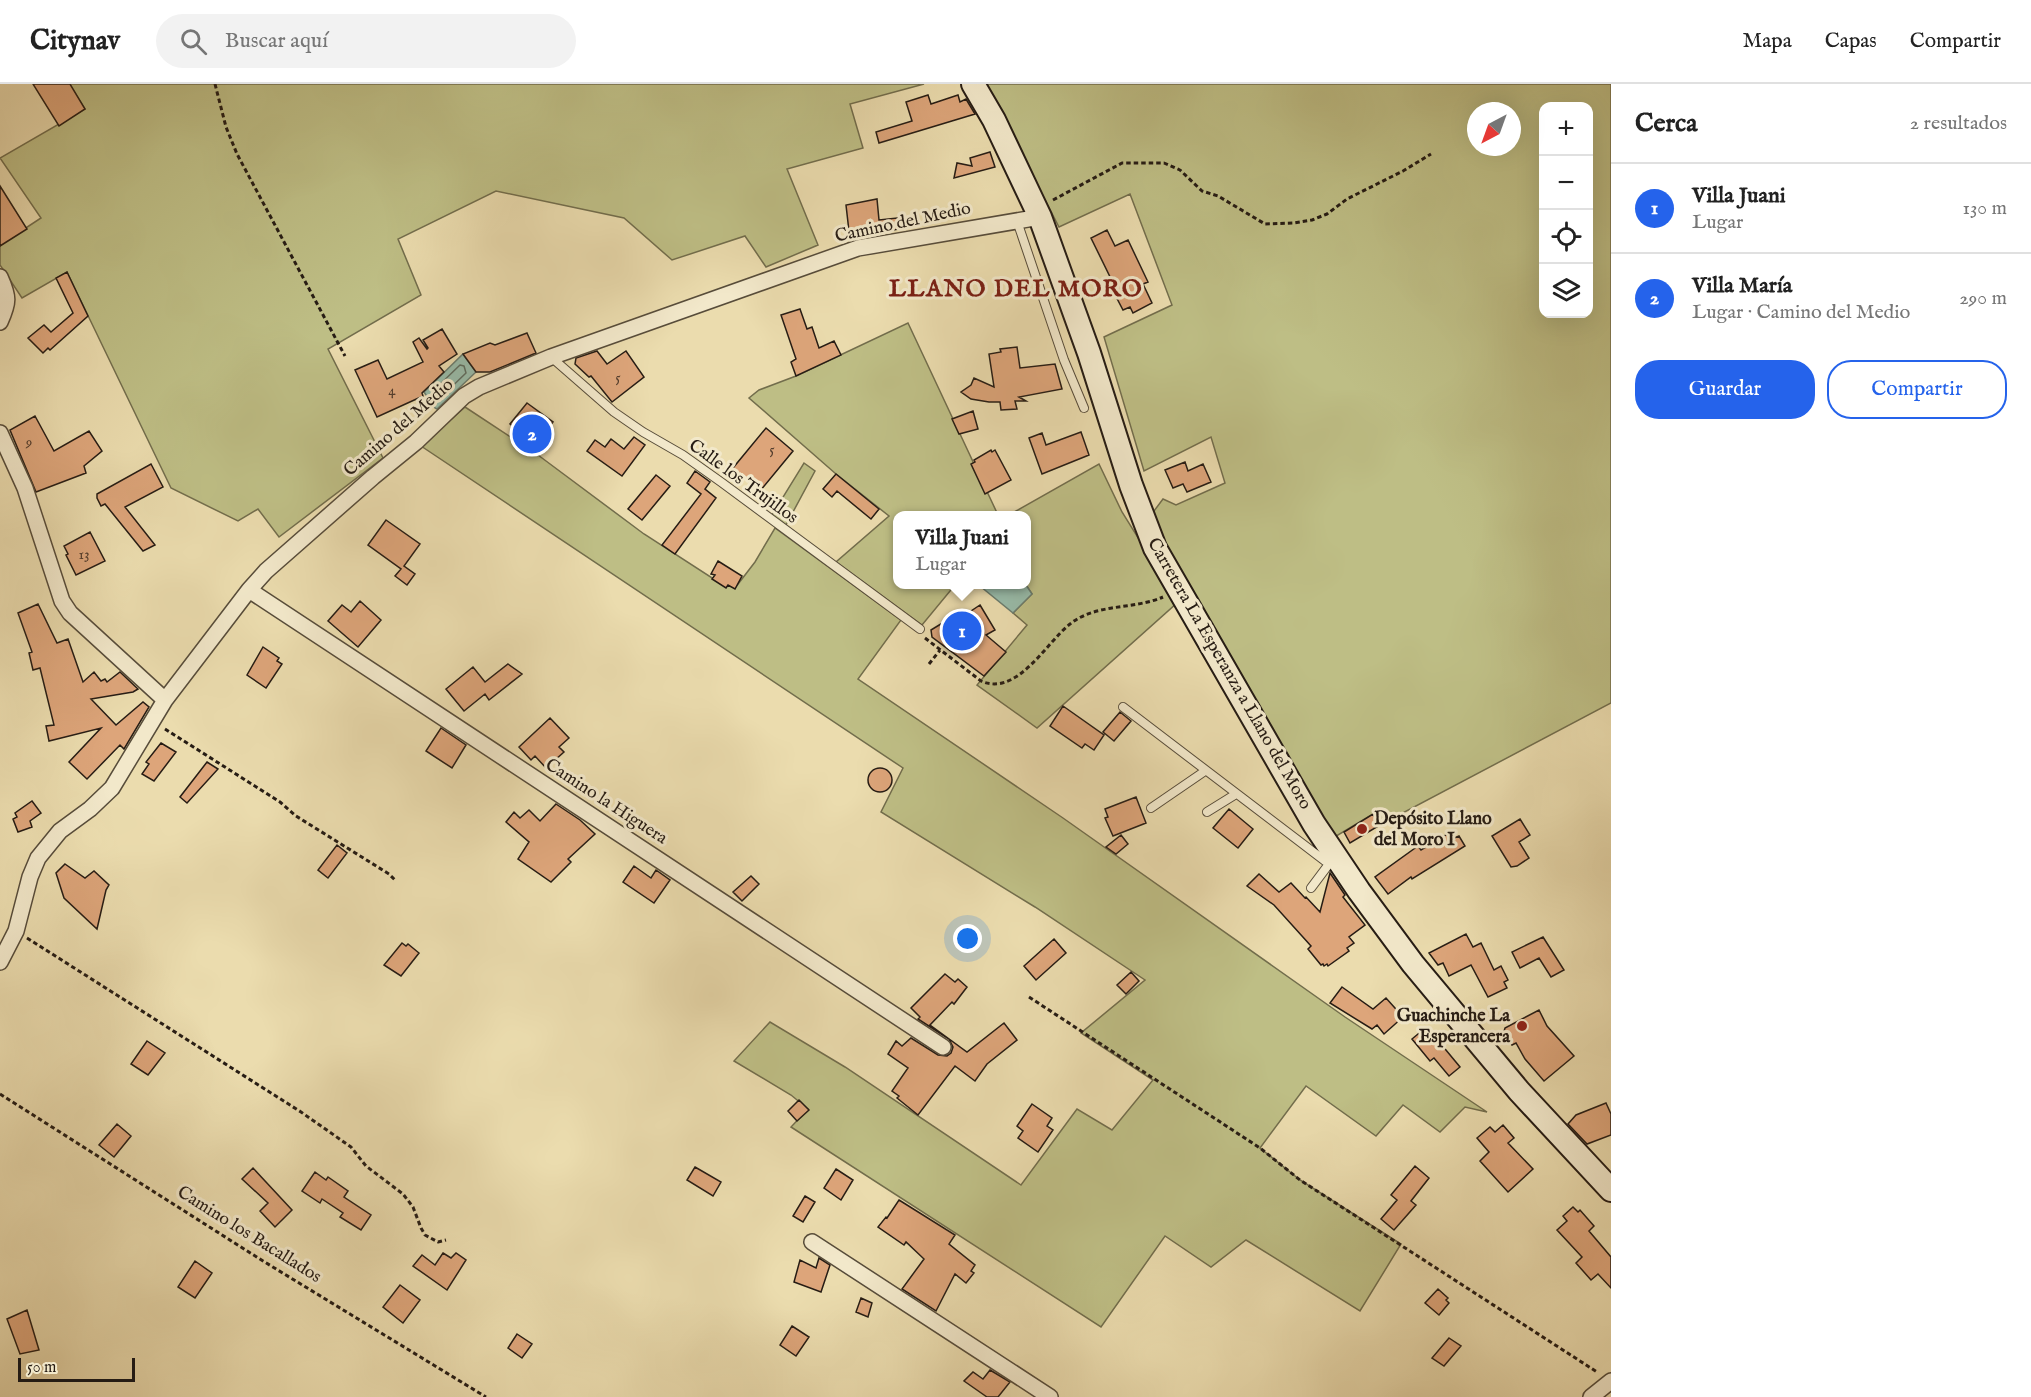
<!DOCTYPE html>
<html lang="es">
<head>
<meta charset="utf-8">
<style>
  :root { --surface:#fff; --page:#f2f2f2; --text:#222; --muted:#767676; --line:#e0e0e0; --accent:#2563eb }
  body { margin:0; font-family:"IM FELL English",serif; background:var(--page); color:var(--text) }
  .controls { position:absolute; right:18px; top:18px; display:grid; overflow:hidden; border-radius:12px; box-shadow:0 6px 24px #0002 }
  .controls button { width:54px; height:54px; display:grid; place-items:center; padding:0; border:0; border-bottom:2px solid var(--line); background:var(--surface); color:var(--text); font:30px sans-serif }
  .compass { position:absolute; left:1467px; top:18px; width:54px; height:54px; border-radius:50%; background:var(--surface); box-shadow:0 6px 24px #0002; rotate:221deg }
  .scale { position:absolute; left:18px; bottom:15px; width:117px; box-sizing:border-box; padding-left:6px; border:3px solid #261c14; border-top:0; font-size:16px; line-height:21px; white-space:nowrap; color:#261c14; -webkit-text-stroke:4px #f2e8ca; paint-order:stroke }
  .you { position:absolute; left:968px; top:855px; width:21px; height:21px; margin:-15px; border:4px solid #fff; border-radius:50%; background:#1a73e8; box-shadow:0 0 0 9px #1a73e833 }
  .badge { display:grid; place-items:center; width:39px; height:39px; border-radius:50%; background:var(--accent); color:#fff; font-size:20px; font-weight:700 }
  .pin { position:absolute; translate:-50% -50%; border:3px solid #fff; box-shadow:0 2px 6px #0006 }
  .popup { position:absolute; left:893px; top:427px; width:138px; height:78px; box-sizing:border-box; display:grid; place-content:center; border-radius:12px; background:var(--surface); filter:drop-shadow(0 2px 4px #0005); font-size:20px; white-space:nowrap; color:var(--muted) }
  .popup b { font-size:22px; color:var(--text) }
  .popup::after { content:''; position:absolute; left:50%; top:100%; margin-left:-12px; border:12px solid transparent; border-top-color:var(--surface) }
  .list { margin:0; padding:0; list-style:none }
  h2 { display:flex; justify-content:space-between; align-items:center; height:78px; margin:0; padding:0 24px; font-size:26px }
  h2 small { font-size:20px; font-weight:400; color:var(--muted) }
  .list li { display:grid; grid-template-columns:39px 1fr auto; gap:18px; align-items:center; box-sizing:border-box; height:90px; padding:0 24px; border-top:2px solid var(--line) }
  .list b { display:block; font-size:22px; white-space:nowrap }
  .list p { margin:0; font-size:20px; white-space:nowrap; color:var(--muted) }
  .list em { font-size:20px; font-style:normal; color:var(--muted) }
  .actions { display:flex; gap:12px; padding:18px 24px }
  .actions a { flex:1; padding:14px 0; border:2px solid var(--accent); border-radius:24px; text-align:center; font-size:21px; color:var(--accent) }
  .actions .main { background:var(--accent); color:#fff }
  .icon { flex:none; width:33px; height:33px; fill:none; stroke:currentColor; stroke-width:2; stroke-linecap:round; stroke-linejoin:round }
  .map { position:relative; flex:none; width:1611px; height:1313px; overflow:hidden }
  header { display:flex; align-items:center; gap:36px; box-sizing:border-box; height:84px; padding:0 30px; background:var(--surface); border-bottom:2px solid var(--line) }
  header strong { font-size:28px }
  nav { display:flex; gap:33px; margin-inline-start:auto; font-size:21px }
  .search { width:420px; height:54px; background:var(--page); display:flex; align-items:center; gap:15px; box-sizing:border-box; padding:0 21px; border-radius:33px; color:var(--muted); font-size:22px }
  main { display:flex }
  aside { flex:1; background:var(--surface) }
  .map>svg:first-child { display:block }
  .green { fill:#bebe85; stroke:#726d4c; stroke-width:1.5; fill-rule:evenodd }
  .water { fill:#98bcaa; stroke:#6a7c6e; stroke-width:1.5 }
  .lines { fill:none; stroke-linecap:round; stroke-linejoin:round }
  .shore { stroke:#5f6c5f; stroke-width:1.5 }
  .building { fill:#dda57a; stroke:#261c14; stroke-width:1.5 }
  .service-casing { stroke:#574c3a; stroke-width:10 }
  .minor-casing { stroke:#574c3a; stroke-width:18 }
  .secondary-casing { stroke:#261c14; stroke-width:26 }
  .path { stroke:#261c14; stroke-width:3; stroke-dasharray:4.5 3; stroke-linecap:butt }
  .service { stroke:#f2e8ca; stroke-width:8 }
  .minor { stroke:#f2e8ca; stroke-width:15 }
  .secondary { stroke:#f2e8ca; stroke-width:22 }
  .poi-dot { fill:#8f2418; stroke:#f2e8ca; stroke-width:2 }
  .labels { text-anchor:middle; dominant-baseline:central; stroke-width:6; stroke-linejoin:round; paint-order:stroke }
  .number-label { font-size:15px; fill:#543e2e }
  .street-label { font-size:18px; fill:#261c14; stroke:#f2e8ca }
  .poi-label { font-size:18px; font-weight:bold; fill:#261c14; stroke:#f2e8ca; text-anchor:start }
  .district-label { font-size:24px; font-weight:bold; letter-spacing:1.5px; fill:#7a1f14; stroke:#f2e8ca }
</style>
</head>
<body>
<header>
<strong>Citynav</strong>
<div class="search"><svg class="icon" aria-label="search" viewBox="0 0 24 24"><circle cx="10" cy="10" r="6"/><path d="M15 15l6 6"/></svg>Buscar aquí</div>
<nav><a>Mapa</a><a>Capas</a><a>Compartir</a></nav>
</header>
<main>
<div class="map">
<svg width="1611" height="1313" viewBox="0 0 1611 1313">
  <rect width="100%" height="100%" fill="#ebdcae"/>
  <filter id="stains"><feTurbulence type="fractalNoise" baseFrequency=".00333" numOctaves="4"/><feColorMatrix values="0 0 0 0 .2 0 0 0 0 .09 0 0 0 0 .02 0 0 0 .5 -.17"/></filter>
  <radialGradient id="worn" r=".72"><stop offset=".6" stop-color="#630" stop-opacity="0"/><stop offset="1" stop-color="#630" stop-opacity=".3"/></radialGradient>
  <path class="green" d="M69,0H924L850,20L863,64L787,85L818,161L766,183L745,152L672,176L624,134L496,107L398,155L421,211L328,265L383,374L279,453L258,425L238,437L171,404L67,188L22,214L0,181V161L41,134L0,74L85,25Z
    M985,0H1611V619L1380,741L1373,730L1333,754L1166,466L1151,431L1163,415L1176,421L1225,399L1211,353L1144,387L1104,253L1172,221L1130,110L1059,143ZM1544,22H1588V230H1544ZM1476,27H1512V63H1476Z
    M908,239L998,431L898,432V500L955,501L922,541L836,478L889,432L836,390L749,314L759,306L796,292Z
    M465,323L538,371L644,450L726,503L728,501L735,504L755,478L775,444L901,536L858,595L1063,734L1345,933L1487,1028L1465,1023L1440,1048L1403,1021L1376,1052L1306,1002L1260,1064L1300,1096L1401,1160L1360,1227L1246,1156L1211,1183L1165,1152L1101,1243L791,1043L808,1025L791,1011L734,977L770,938L845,983L1021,1101L1077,1025L1112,1046L1153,996L1081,949L1145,896L1035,823L881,728L903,684L421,362Z
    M804,379L815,387L786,441L772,431Z
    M1099,380L1122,428L1178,518L1037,644L977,601L1027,541L1013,529L1032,510L1026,501V432L1009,431Z"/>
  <path class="water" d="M463,270L476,288L437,325L435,324L424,308Z
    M983,501H1026L1032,510L1013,529L980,502Z"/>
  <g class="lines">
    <path class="shore" d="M460,281L464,282L466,289L439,315H435L432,308Z"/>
  </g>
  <path class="building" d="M33,0H70L85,25L59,42Z
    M928,11L931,20L958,11L960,18L966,15L975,30L879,59L876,48L912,37L906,18Z
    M990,68L995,83L954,94L957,79L972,82L970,74Z
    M0,102L27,145L0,162Z
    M877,115L879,136L897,134L899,145L877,149V147L850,156L846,121Z
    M1107,146L1115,162L1128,156L1148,198L1143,200L1152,219L1133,229L1130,223L1123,226L1111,203L1114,201L1091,154Z
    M67,188L88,232L50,266L48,264L43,269L28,254L44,241L51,248L73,229L56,194Z
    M800,225L807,245L812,243L819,264L834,257L841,271L796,292L791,278L796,275L781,231Z
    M442,245L457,270L439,282L444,288L422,309L423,312L377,333L355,286L378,276L387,295L423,278L413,258L419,254L427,265L428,264L423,256Z
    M527,249L536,269L490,288H476L463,270L490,259L495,261Z
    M1017,263L1020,284L1055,280L1062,305L1019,313L1026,317H1015L1017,325L1001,326L1000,318H989L971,315L961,308L971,301L974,294L994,303L989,270L1001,268L1000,265Z
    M597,267L607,280L626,267L644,293L612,318L591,292L589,293L575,280L576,274Z
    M527,319L553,338L534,361L510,340Z
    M973,327L978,345L959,350L952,335Z
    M35,332L54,367L89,347L102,367L84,382L86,389L36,408L10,346Z
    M766,344L793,367L760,407L733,384Z
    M1081,348L1089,371L1042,390L1029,354L1042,349L1046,361Z
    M634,353L645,361L622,392L587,367L595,356L605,363L611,355L624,365Z
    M991,366L992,368L995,366L1011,396L985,410L971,380L975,378L974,376Z
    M1185,378L1188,387L1203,380L1211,398L1187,408L1183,400L1173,404L1165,386Z
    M151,380L163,403L125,423L155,461L143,467L105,420L101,422L97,414V410Z
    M695,387L710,398L705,405L716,414L675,470L662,461L701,410L687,399Z
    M836,390L879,425L871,435L837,407L832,413L823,405Z
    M656,391L670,402L642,436L628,425Z
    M386,436L420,460L404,482L415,490L407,501L395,492L401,485L368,461Z
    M90,448L105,477L76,491L66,471L68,470L64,462Z
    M718,477L742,492L735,505L728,501L726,504L712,495L715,491L711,490Z
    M360,517L381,536L358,563L328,537L342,521L351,528Z
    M38,520L57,559L68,555L83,598L94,588L101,597L105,595L107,598L120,588L138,605L133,608L91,615L116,641L143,618L149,623L124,665L120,661L87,695L69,678L101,644L49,657L46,642L54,641L40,584L33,586L29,569L32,568L18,529Z
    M980,521L995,546L986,551L1006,568L984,592L932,553L931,546L944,538L947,543Z
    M263,563L279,574L277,577L282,580L266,604L247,591Z
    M508,580L522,590L489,616L485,610L464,627L446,605L473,583L485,598Z
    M1063,622L1104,651L1094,666L1085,660L1082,664L1050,642Z
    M1120,628L1131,637L1114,657L1103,648Z
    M550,634L569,654L559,663L564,668L546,684L535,672L531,676L519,663Z
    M441,644L466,661L452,684L426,667Z
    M161,659L176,668L154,697L142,690L149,680L146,678Z
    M207,678L218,685L187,719L180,713Z
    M868 696a12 12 0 1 1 24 0a12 12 0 1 1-24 0Z
    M1136,713L1146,739L1113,752L1105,734L1108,733L1105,725Z
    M32,717L41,729L30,737L32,743L18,748L13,735L17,733L15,729Z
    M556,720L580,736L595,750L568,775L571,778L551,798L518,775L529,758L506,738L514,728L520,734L529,726L540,737Z
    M1229,725L1253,745L1238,764L1213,744Z
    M1373,730L1380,741L1350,759L1344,748Z
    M1520,735L1530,751L1519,758L1529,774L1517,782L1511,783L1492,752Z
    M1449,749L1452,755L1459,752L1465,762L1412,795L1411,793L1388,810L1375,793L1418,762L1421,766Z
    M1121,751L1128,760L1116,770L1106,763Z
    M337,761L347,769L328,794L318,786Z
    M65,780L85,794L94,787L109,801L106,806L97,845L64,814L56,789Z
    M634,782L651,794L656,786L670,796L654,819L623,798Z
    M1330,789L1345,811L1343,813L1365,841L1349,853L1354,859L1347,864L1349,867L1328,882L1327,880L1324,882L1323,880L1321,881L1308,865L1311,862L1274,821L1247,802L1259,790L1279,808L1291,799L1305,814L1306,813L1320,828Z
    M751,792L759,800L742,817L733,808Z
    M1466,850L1473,863L1481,859L1494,886L1501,882L1508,896L1504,898L1507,904L1488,913L1471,881L1449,892L1443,879L1438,881L1429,869Z
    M1543,853L1564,886L1551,893L1539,874L1520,884L1512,868Z
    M1054,855L1066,869L1036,896L1024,882Z
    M402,859L406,862L408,860L419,869L401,892L384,881Z
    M1131,888L1139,897L1126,910L1117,901Z
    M945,890L955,898L958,895L967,903L954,920L952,918L930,941L967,968L1004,939L1017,956L987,980L975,997L955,982L918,1031L897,1014L899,1012L892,1007L908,984L888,970L896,957L902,962L911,954L938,971L947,972L951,969L953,963L949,955L918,935L920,933L911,924Z
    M1342,903L1373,925L1386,914L1403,933L1384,950L1377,941L1372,945L1330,919Z
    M1539,926L1547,942L1574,972L1544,997L1525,975L1516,959L1512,961L1503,951L1505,944Z
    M1424,945L1429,951L1431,948L1460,983L1449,992L1434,974L1430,977L1412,955Z
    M147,957L165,969L148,991L131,980Z
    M799,1016L809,1026L797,1037L788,1027Z
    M1606,1019L1611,1030V1051L1587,1060L1568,1040L1576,1031Z
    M1032,1020L1052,1034L1047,1042L1053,1046L1038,1068L1018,1054L1023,1047L1017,1042Z
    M117,1040L131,1052L114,1073L99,1061Z
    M1503,1041L1514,1054L1508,1059L1533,1085L1508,1108L1480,1077L1489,1068L1477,1054L1490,1043L1495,1048Z
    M1415,1082L1429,1094L1411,1117L1416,1121L1394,1146L1381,1135L1397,1116L1391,1111Z
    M695,1083L721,1098L713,1112L687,1096Z
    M253,1084L292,1126L275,1143L260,1127L268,1119L242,1095Z
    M836,1085L853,1096L841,1116L824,1104Z
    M315,1088L326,1096L328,1093L348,1107L344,1113L371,1131L361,1146L340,1133L343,1129L322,1115L320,1119L302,1107Z
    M805,1112L815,1118L803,1138L793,1132Z
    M899,1116L955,1151L949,1160L975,1181L971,1187L974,1189L966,1199L955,1190L936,1227L902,1205L924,1175L906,1158L904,1161L878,1143L886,1133L887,1134Z
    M1573,1123L1578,1128L1580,1126L1594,1142L1589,1147L1611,1173V1204L1598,1190L1591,1196L1576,1179L1582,1173L1557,1146L1567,1137L1563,1132Z
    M443,1169L451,1174L456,1169L466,1176L447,1206L413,1182L422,1171L435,1181Z
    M819,1174L830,1181L821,1208L794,1198L800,1176L816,1184Z
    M195,1177L212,1189L195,1214L178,1203Z
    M400,1201L420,1216L403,1239L383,1223Z
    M1438,1205L1448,1214L1446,1216L1449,1219L1439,1231L1425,1219Z
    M861,1214L872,1219L868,1233L856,1228Z
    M27,1226L39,1266L20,1270L7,1235Z
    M792,1242L809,1253L796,1272L780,1261Z
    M517,1250L532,1260L522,1274L508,1264Z
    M1449,1254L1461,1262L1444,1282L1432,1274Z
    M990,1286L1010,1298L998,1313H987L964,1297L973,1288L983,1295Z"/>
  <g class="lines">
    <g class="service-casing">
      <path id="service" d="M1017,137L1064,276L1084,324
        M551,273L614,328L643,348L683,371L721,398L920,545
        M1123,623L1329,780L1334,777
        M1151,724L1205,687
        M1207,728L1236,710
        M1311,804L1329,780"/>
    </g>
    <g class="minor-casing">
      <path id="minor" d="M0,193C9,213 9,218 0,238
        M0,349L25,404L62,517L70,529L165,616
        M249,506L943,963
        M0,878L16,847L30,793L38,774L60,747L90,725L112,704L165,616L249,506L266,487L373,393L416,358L464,312L479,303L551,273L858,164L1040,133
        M812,1158L1050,1313
        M1591,1313L1611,1297"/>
    </g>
    <g class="secondary-casing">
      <path id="secondary" d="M973,0L994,36L1040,133L1089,269L1131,401L1155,464L1314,740L1359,807L1413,880L1519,1007L1611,1106"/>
    </g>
    <path class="path" d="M215,0L226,43L237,70L345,272
      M1053,116L1122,79H1164L1180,86L1202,107L1218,112L1265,140L1294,139L1312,136L1327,130L1347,115L1403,87L1431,70
      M925,554L981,597C1017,613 1046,559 1070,540C1096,519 1133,526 1163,513
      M929,580L940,566
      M165,645L280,718L296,732L389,790L395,796
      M27,854L301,1028L351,1063L366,1082L403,1110L413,1123L421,1144L425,1151L438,1158L446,1156
      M1029,913L1260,1064L1300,1096L1597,1288
      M0,1010L263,1177L486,1313"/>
    <use href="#service" class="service"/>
    <use href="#minor" class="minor"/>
    <use href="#secondary" class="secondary"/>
  </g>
  <g class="poi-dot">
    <circle cx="1362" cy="745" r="6"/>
    <circle cx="1522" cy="942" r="6"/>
  </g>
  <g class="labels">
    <g class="number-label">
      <text x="618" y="293">5</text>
      <text x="392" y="306">4</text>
      <text x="29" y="358">9</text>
      <text x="772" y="365">5</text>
      <text x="84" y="470">13</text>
    </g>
    <g class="street-label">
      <text transform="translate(903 139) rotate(-12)">Camino del Medio</text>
      <text transform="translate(399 344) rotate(-41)">Camino del Medio</text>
      <text transform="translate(743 398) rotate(36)">Calle los Trujillos</text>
      <text transform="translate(1229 590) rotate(60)">Carretera La Esperanza a Llano del Moro</text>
      <text transform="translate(606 718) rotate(33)">Camino la Higuera</text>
      <text transform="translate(249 1151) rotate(32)">Camino los Bacallados</text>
    </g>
    <g class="poi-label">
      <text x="1374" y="735">Depósito Llano<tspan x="1374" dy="21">del Moro I</tspan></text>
      <text x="1510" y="932" text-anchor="end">Guachinche La<tspan x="1510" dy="21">Esperancera</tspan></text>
    </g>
    <g class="district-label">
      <text x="1016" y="205">LLANO DEL MORO</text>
    </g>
  </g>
  <rect width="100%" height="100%" filter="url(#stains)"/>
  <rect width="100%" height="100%" fill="url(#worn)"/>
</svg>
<div class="controls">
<button>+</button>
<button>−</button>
<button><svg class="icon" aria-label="locate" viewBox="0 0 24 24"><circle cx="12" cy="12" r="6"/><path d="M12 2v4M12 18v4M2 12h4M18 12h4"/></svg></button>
<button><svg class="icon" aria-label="layers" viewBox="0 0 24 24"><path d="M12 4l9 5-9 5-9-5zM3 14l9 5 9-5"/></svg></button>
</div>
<svg class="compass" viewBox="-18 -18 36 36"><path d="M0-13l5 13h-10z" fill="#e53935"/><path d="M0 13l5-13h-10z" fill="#767676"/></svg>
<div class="scale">50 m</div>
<div class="you"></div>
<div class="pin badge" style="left:962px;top:547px">1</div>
<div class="popup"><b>Villa Juani</b>Lugar</div>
<div class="pin badge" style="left:532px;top:350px">2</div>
</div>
<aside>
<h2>Cerca<small>2 resultados</small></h2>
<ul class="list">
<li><span class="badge">1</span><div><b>Villa Juani</b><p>Lugar</p></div><em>130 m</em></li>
<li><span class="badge">2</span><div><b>Villa María</b><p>Lugar · Camino del Medio</p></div><em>290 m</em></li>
</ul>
<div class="actions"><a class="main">Guardar</a><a>Compartir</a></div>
</aside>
</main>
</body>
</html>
